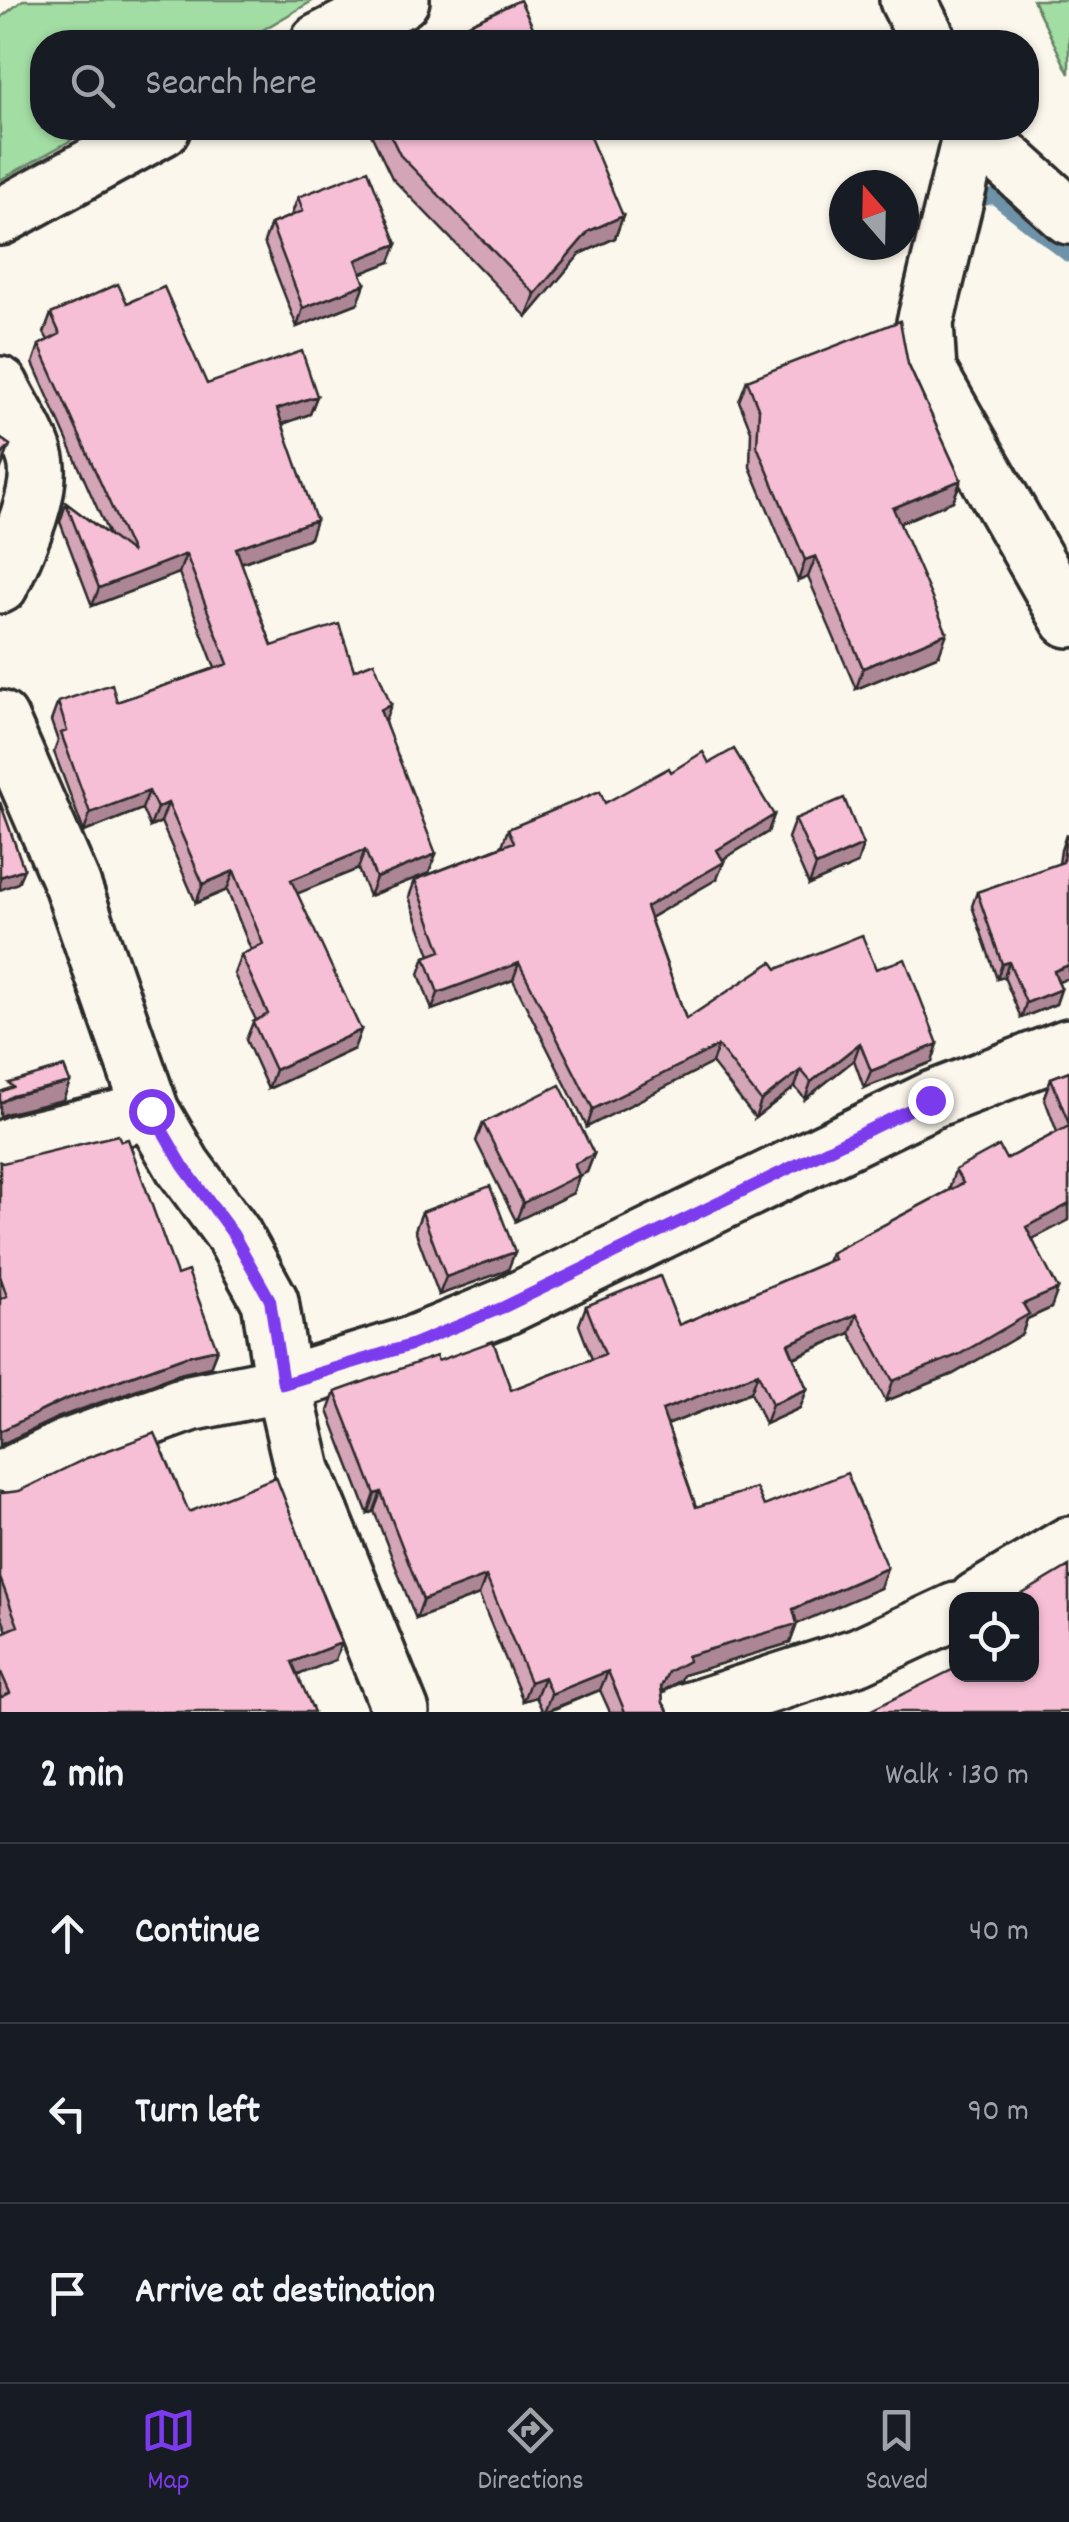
<!DOCTYPE html>
<html lang="en">
<head>
<meta charset="utf-8">
<style>
  :root { --surface:#171b24; --page:#20242c; --text:#f1f3f6; --muted:#9ea1a6; --line:#363941; --accent:#7c3aed }
  body { margin:0; font-family:Dekko,sans-serif; background:var(--page); color:var(--text) }
  .controls { position:absolute; right:30px; bottom:30px; display:grid; overflow:hidden; border-radius:20px; box-shadow:0 2px 8px #0004 }
  .controls button { width:90px; height:90px; display:grid; place-items:center; padding:0; border:0; border-bottom:2px solid var(--line); background:var(--surface); color:var(--text); font:50px sans-serif }
  .compass { position:absolute; left:829px; top:170px; width:90px; height:90px; border-radius:50%; background:var(--surface); box-shadow:0 2px 8px #0004; rotate:340deg }
  .stop { position:absolute; width:30px; height:30px; margin:-22px; border:8px solid #7c3aed; border-radius:50%; background:#fff }
  .stop.end { background:#7c3aed; border-color:#fff; box-shadow:0 2px 10px #0008 }
  .list { margin:0; padding:0; list-style:none }
  h2 { display:flex; justify-content:space-between; align-items:center; height:130px; margin:0; padding:0 40px; font-size:42px }
  h2 small { font-size:32px; font-weight:400; color:var(--muted) }
  .list li { display:grid; grid-template-columns:65px 1fr auto; gap:30px; align-items:center; box-sizing:border-box; height:180px; padding:0 40px; border-top:2px solid var(--line) }
  .list b { display:block; font-size:38px; white-space:nowrap }
  .list em { font-size:32px; font-style:normal; color:var(--muted) }
  .icon { flex:none; width:55px; height:55px; fill:none; stroke:currentColor; stroke-width:2; stroke-linecap:round; stroke-linejoin:round }
  .map { position:relative; flex:none; width:1069px; height:1712px; overflow:hidden }
  .search { position:absolute; background:var(--surface); box-shadow:0 2px 8px #0004; left:30px; right:30px; top:30px; height:110px; display:flex; align-items:center; gap:25px; box-sizing:border-box; padding:0 35px; border-radius:40px; color:var(--muted); font-size:38px }
  .sheet { height:670px; background:var(--surface) }
  nav { display:flex; justify-content:space-around; align-items:center; box-sizing:border-box; height:140px; border-top:2px solid var(--line); background:var(--surface); font-size:28px; color:var(--muted) }
  nav a { display:grid; justify-items:center; gap:5px }
  nav .on { color:var(--accent) }
  .map>svg:first-child { display:block }
  .green { fill:#a2dda3; stroke:#668467; stroke-width:2.5 }
  .lines { fill:none; stroke-linecap:round; stroke-linejoin:round }
  .stream { stroke:#6e92a8; stroke-width:15 }
  .minor-casing { stroke:#2b2b2b; stroke-width:62 }
  .minor { stroke:#fbf7ec; stroke-width:55 }
  .wall { fill:#d4a4b7; stroke:#2b2b2b; stroke-width:2.5 }
  .shaded-wall { fill:#ad8695; stroke:#2b2b2b; stroke-width:2.5 }
  .building { fill:#f7bfd5; stroke:#2b2b2b; stroke-width:2.5 }
  .route { stroke:#7c3aed; stroke-width:12 }
</style>
</head>
<body>
<div class="map">
<svg width="1069" height="1712" viewBox="0 0 1069 1712">
  <rect width="100%" height="100%" fill="#fbf7ec"/>
  <filter id="ink" filterUnits="userSpaceOnUse"><feTurbulence type="fractalNoise" baseFrequency=".01" numOctaves="2"/><feDisplacementMap in="SourceGraphic" scale="20" xChannelSelector="R" yChannelSelector="G"/><feConvolveMatrix kernelMatrix="1 2 1 2 8 2 1 2 1" color-interpolation-filters="sRGB"/></filter>
  <g filter="url(#ink)">
    <path class="green" d="M23,0H314L242,42H42V128H93L0,180V18Z
      M1033,0H1069V74Z"/>
    <g class="lines">
      <path class="stream" d="M971,208L982,199L994,196L1069,255"/>
      <g class="minor-casing">
        <path id="minor" d="M908,0L929,42
          M319,42L401,0
          M971,128L1069,216
          M972,130L925,323L928,371L1069,619
          M0,217L162,128
          M0,385C11,408 28,432 35,456C46,490 14,554 0,585
          M0,719L72,884L151,1111L183,1166L233,1234L270,1301L283,1384L303,1470L401,1712
          M0,1150L17,1143L151,1111
          M0,1480L68,1447L190,1403L283,1384L411,1345L504,1307L931,1100L1069,1047
          M977,1600L1069,1545
          M685,1712L859,1656L956,1611"/>
      </g>
      <use href="#minor" class="minor"/>
    </g>
    <path class="wall" d="M368,128H579L623,216L615,238L580,254L527,317L392,178Z
      M298,197L390,262L361,273L358,303L297,327L264,242L271,224L291,216Z
      M127,303L207,384L317,396L310,414L283,424L310,538L241,563L272,646L354,670L385,722L429,873L369,896L358,869L297,893L354,1049L268,1089L246,1040L253,1022L256,1020L234,974L241,955L251,950L227,890L196,903L161,822L150,827L142,809L84,832L54,752L58,741L51,721L58,702H117L215,668L179,573L92,606L60,522L66,503L109,535L33,363L39,345L48,340L44,333L51,314Z
      M908,364L961,480L953,501L900,523L939,655L856,689L808,577L798,581L750,467L751,431L739,401L747,380Z
      M709,763L774,815L768,832L722,860L717,879L650,918L686,1019L777,969H876L932,1062L864,1088L854,1060L805,1099L795,1087L755,1118L712,1063L587,1127L513,980L432,1010L419,974L425,957L430,955L409,897L415,880L502,846L508,829L605,803L671,772Z
      M795,819L863,845L857,864L809,885L788,838Z
      M1066,835L1058,982L1061,989L1056,1004L1021,1018L1004,977L997,979L972,906L977,892L1059,864L1061,850Z
      M1069,1071V1220L1033,1239L1051,1308L1027,1319L1022,1334L953,1374L886,1401L850,1333L794,1358L807,1389L800,1408L765,1424L751,1392L667,1425L696,1507L764,1506L880,1588L797,1623L790,1643L683,1675L681,1680L662,1692L663,1703L669,1712H610L600,1690L547,1712H543L536,1697L523,1701L479,1595L416,1619L374,1511L368,1514L328,1411L335,1392L438,1361L511,1390L592,1359L579,1325L586,1306L679,1325L827,1262L831,1253L949,1190L955,1170L1006,1159L1057,1132L1044,1097L1051,1078Z
      M483,1123L594,1154L587,1172L579,1176L573,1193L516,1221L476,1141Z
      M0,1162L177,1275L217,1349L210,1367L179,1374L57,1418L0,1445Z
      M422,1212L508,1270L439,1295L415,1230Z
      M0,1492L189,1512L335,1660L0,1712V1634L7,1631L0,1613Z"/>
    <path class="shaded-wall" d="M623,216L615,238L580,254L527,317L535,294L589,231Z
      M397,244L390,262L349,278L356,260Z
      M365,284L358,303L297,327L303,308Z
      M317,396L310,414L271,428L277,409Z
      M10,445L0,471V457Z
      M961,480L953,501L885,529L893,508Z
      M316,520L310,538L229,567L236,548Z
      M186,554L179,573L92,606L99,588Z
      M816,556L808,577L798,581L805,560Z
      M947,633L939,655L856,689L863,668Z
      M391,705L384,724L380,710Z
      M149,791L142,809L84,832L90,813Z
      M168,803L161,822L150,827L157,808Z
      M774,815L768,832L710,867L717,850Z
      M863,845L857,864L809,885L816,866Z
      M365,850L358,869L284,899L291,880Z
      M436,854L429,873L369,896L376,878Z
      M724,862L717,879L639,924L646,907Z
      M24,869L18,883L0,890V877Z
      M234,871L227,890L196,903L203,884Z
      M1009,962L1004,977L997,979L1002,964Z
      M519,963L513,980L432,1010L438,993Z
      M1069,965V978L1049,986L1054,971Z
      M1061,989L1056,1004L1021,1018L1026,1003Z
      M361,1030L354,1049L268,1089L275,1070Z
      M860,1043L854,1060L805,1099L811,1082Z
      M938,1044L932,1062L864,1088L871,1071Z
      M718,1046L712,1063L587,1127L593,1109Z
      M801,1070L795,1087L755,1118L761,1101Z
      M70,1082L63,1100L5,1114L0,1117V1103L12,1096Z
      M594,1154L587,1172L579,1176L573,1193L516,1221L523,1203L574,1164Z
      M1069,1204V1220L1019,1246L1026,1227Z
      M515,1252L508,1270L439,1295L446,1277Z
      M1058,1289L1051,1308L1027,1319L1022,1334L953,1374L886,1401L893,1381L1023,1304Z
      M857,1314L850,1333L781,1363L788,1344Z
      M217,1349L210,1367L179,1374L57,1418L0,1445V1431L64,1400L186,1356Z
      M758,1373L751,1392L654,1430L662,1410Z
      M807,1389L800,1408L765,1424L772,1404Z
      M381,1492L374,1511L368,1514L375,1494Z
      M887,1568L880,1588L797,1624L790,1643L683,1675L681,1680L661,1692V1687L668,1672L687,1656Z
      M486,1576L479,1595L416,1619L423,1600Z
      M341,1643L335,1660L286,1680L292,1662Z
      M608,1671L600,1690L544,1712L551,1694Z
      M544,1677L536,1697L523,1701L530,1682Z"/>
    <path class="building" d="M520,0L540,42H430Z
      M387,128H579L581,132L587,130L623,216L589,231L535,294L400,155Z
      M368,170L397,244L356,260L365,284L303,308L271,224L303,211L298,197Z
      M118,284L127,303L164,287L207,384L302,351L317,396L277,409L316,520L236,548L272,646L339,624L354,670L374,662L391,705L380,710L436,854L376,878L365,850L291,880L361,1030L275,1070L253,1022L268,1014L241,955L263,944L234,871L203,884L168,803L157,808L149,791L90,813L61,733L67,731L58,702L112,684L117,702L228,664L186,554L99,588L66,503L132,553L39,345L60,334L51,314Z
      M900,321L908,364L961,480L893,508L947,633L863,668L816,556L805,560L757,446L759,410L747,380Z
      M0,438L10,445L0,457Z
      M734,749L774,815L717,850L724,862L646,907L686,1019L772,962L777,969L862,935L876,969L905,959L938,1044L871,1071L860,1043L811,1082L801,1070L761,1101L718,1046L593,1109L519,963L438,993L425,957L441,951L415,880L514,842L508,829L600,791L605,803L669,768L671,772L703,752L709,763Z
      M844,798L863,845L816,866L795,819Z
      M0,802L24,869L0,877Z
      M1066,835L1069,837V965L1054,971L1061,989L1026,1003L1009,962L1002,964L977,892L1063,862Z
      M64,1067L70,1082L12,1096L0,1103V1092L13,1087L9,1083Z
      M1069,1071V1124L1051,1078Z
      M560,1085L594,1154L574,1164L579,1175L523,1203L483,1123Z
      M1069,1126V1204L1026,1227L1058,1289L1023,1304L1029,1314L960,1354L893,1381L857,1314L788,1344L807,1389L772,1404L758,1373L662,1410L696,1507L756,1488L764,1506L847,1473L887,1568L793,1609L797,1624L687,1656L688,1661L668,1672L661,1687L663,1703L669,1712H625L608,1671L551,1694L544,1677L530,1682L486,1576L423,1600L381,1492L375,1494L335,1392L436,1356L438,1361L493,1341L511,1390L605,1354L586,1306L660,1276L679,1325L834,1259L831,1253L963,1183L955,1170L999,1146L1006,1159Z
      M118,1135L121,1141L128,1139L177,1275L188,1271L217,1349L186,1356L64,1400L0,1431V1299L7,1296L0,1276V1162L3,1163Z
      M490,1186L515,1252L446,1277L422,1212Z
      M155,1433L189,1512L276,1477L341,1643L292,1662L314,1712H0V1698L10,1693L0,1670V1634L18,1626L0,1578V1492L3,1493L19,1491L87,1458Z
      M1069,1566V1712H867L956,1668V1674H1032V1631L1034,1629L1032,1624V1600H1018L1017,1597Z"/>
  </g>
  <g class="lines" filter="url(#ink)">
    <path class="route" d="M151,1111L183,1166L233,1234L270,1300L283,1384L411,1345L504,1307L930,1100"/>
  </g>
</svg>
<div class="controls">
<button><svg class="icon" aria-label="locate" viewBox="0 0 24 24"><circle cx="12" cy="12" r="6"/><path d="M12 2v4M12 18v4M2 12h4M18 12h4"/></svg></button>
</div>
<svg class="compass" viewBox="-18 -18 36 36"><path d="M0-13l5 13h-10z" fill="#e53935"/><path d="M0 13l5-13h-10z" fill="#9ea1a6"/></svg>
<div class="stop" style="left:151px;top:1111px"></div>
<div class="stop end" style="left:930px;top:1100px"></div>
<div class="search"><svg class="icon" aria-label="search" viewBox="0 0 24 24"><circle cx="10" cy="10" r="6"/><path d="M15 15l6 6"/></svg>Search here</div>
</div>
<section class="sheet">
<h2>2 min<small>Walk · 130 m</small></h2>
<ul class="list">
<li><svg class="icon" aria-label="ahead" viewBox="0 0 24 24"><path d="M12 20V5M6 11l6-6 6 6"/></svg><div><b>Continue</b></div><em>40 m</em></li>
<li><svg class="icon" aria-label="left" viewBox="0 0 24 24"><path d="M17 20v-9H6M10 6l-5 5 5 5"/></svg><div><b>Turn left</b></div><em>90 m</em></li>
<li><svg class="icon" aria-label="arrive" viewBox="0 0 24 24"><path d="M6 21V4h12l-3 4 3 4H6"/></svg><div><b>Arrive at destination</b></div></li>
</ul>
</section>
<nav>
<a class="on"><svg class="icon" aria-label="map" viewBox="0 0 24 24"><path d="M3 6l6-2 6 2 6-2v14l-6 2-6-2-6 2zM9 4v14M15 6v14"/></svg>Map</a>
<a><svg class="icon" aria-label="directions" viewBox="0 0 24 24"><path d="M12 3l9 9-9 9-9-9zM9 14v-3h6M13 9l2 2-2 2"/></svg>Directions</a>
<a><svg class="icon" aria-label="saved" viewBox="0 0 24 24"><path d="M7 4h10v16l-5-4-5 4z"/></svg>Saved</a>
</nav>
</body>
</html>
